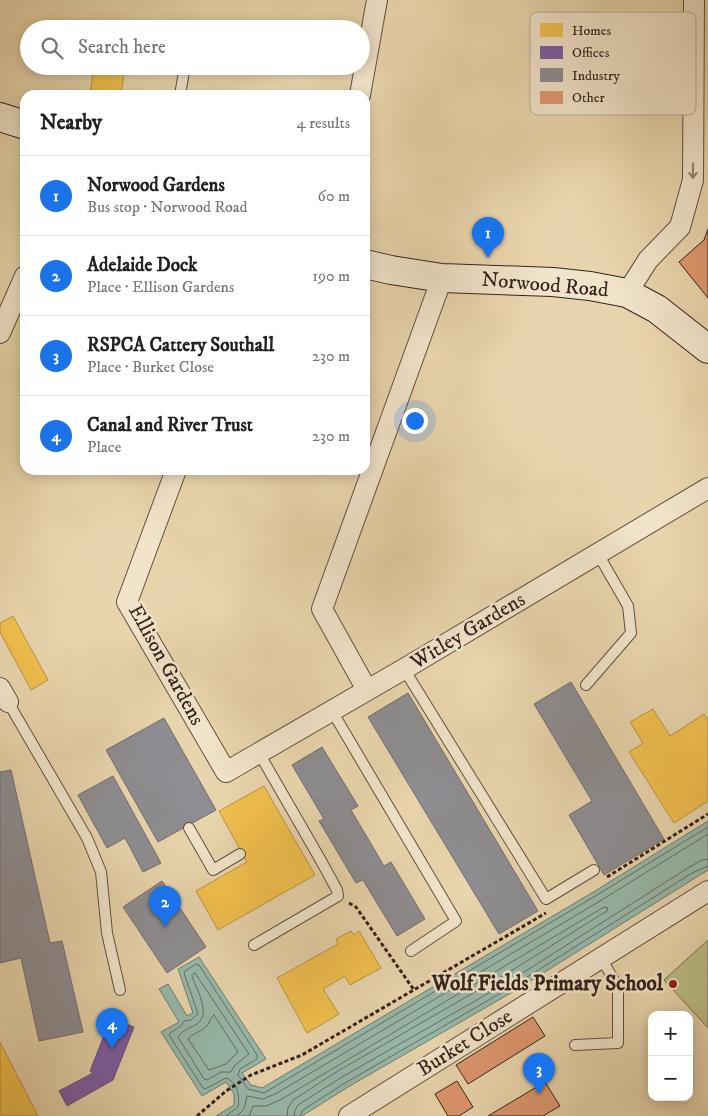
<!DOCTYPE html>
<html lang="en">
<head>
<meta charset="utf-8">
<style>
  :root { --surface:#fff; --page:#f6f6f6; --text:#202124; --muted:#757577; --line:#e0e0e0; --accent:#1a73e8 }
  body { margin:0; font-family:"IM FELL DW Pica",serif; background:var(--page); color:var(--text) }
  .controls { position:absolute; right:15px; bottom:15px; display:grid; overflow:hidden; border-radius:10px; box-shadow:0 2px 12px #0003 }
  .controls button { width:45px; height:45px; display:grid; place-items:center; padding:0; border:0; border-bottom:1px solid var(--line); background:var(--surface); color:var(--text); font:25px sans-serif }
  .you { position:absolute; left:414px; top:420px; width:18px; height:18px; margin:-12px; border:4px solid #fff; border-radius:50%; background:#1a73e8; box-shadow:0 0 0 8px #1a73e833 }
  .badge { display:grid; place-items:center; width:32px; height:32px; border-radius:50%; background:var(--accent); color:#fff; font-size:16px; font-weight:700 }
  .pin { position:absolute; translate:-50% -41px; filter:drop-shadow(0 1px 2px #0008) }
  .pin::after { content:''; position:absolute; top:26px; width:18px; height:15px; background:inherit; clip-path:polygon(0 0,100% 0,50% 100%) }
  .list { margin:0; padding:0; list-style:none }
  h2 { display:flex; justify-content:space-between; align-items:center; height:65px; margin:0; padding:0 20px; font-size:21px }
  h2 small { font-size:16px; font-weight:400; color:var(--muted) }
  .list li { display:grid; grid-template-columns:32px 1fr auto; gap:15px; align-items:center; box-sizing:border-box; height:80px; padding:0 20px; border-top:1px solid var(--line) }
  .list b { display:block; font-size:19px; white-space:nowrap }
  .list p { margin:0; font-size:16px; white-space:nowrap; color:var(--muted) }
  .list em { font-size:16px; font-style:normal; color:var(--muted) }
  .icon { flex:none; width:28px; height:28px; fill:none; stroke:currentColor; stroke-width:2; stroke-linecap:round; stroke-linejoin:round }
  .map { position:relative; flex:none; width:708px; height:1116px; overflow:hidden }
  .search { position:absolute; background:var(--surface); box-shadow:0 2px 12px #0003; left:20px; top:20px; width:350px; height:55px; display:flex; align-items:center; gap:12px; box-sizing:border-box; padding:0 18px; border-radius:28px; color:var(--muted); font-size:19px }
  .panel { position:absolute; background:var(--surface); box-shadow:0 2px 12px #0003; left:20px; top:90px; width:350px; height:385px; border-radius:15px }
  .map>svg:first-child { display:block }
  .green { fill:#bcbc86; stroke:#787051 }
  .water { fill:#97b9ab; stroke:#6f7d72 }
  .homes { fill:#f2c14e; stroke:#b9923f }
  .offices { fill:#7b5ea7; stroke:#664c7d }
  .industry { fill:#8d8d92; stroke:#726d6f }
  .lines { fill:none; stroke-linecap:round; stroke-linejoin:round }
  .shore { stroke:#666e64; stroke-width:1 }
  .building { fill:#de976e; stroke:#34231c }
  .lane-casing { stroke:#615040; stroke-width:12 }
  .street-casing { stroke:#615040; stroke-width:22 }
  .secondary-casing { stroke:#34231c; stroke-width:30 }
  .path { stroke:#34231c; stroke-width:3; stroke-dasharray:4 2.5; stroke-linecap:butt }
  .lane { stroke:#f1e4ca; stroke-width:10 }
  .street { stroke:#f1e4ca; stroke-width:20 }
  .secondary { stroke:#f1e4ca; stroke-width:28 }
  .oneway { stroke:#928473 }
  .poi-dot { fill:#8f2418; stroke:#f1e4ca; stroke-width:2 }
  .labels { text-anchor:middle; dominant-baseline:central; stroke-width:5; stroke-linejoin:round; paint-order:stroke }
  .street-label { font-size:21px; fill:#34231c; stroke:#f1e4ca }
  .poi-label { font-size:21px; font-weight:bold; fill:#34231c; stroke:#f1e4ca; text-anchor:end }
  .key { fill:#f1e4ca; stroke:#b8aa96; stroke-width:1 }
  .key-label { font-size:14px; fill:#34231c }
</style>
</head>
<body>
<div class="map">
<svg width="708" height="1116" viewBox="0 0 708 1116">
  <rect width="100%" height="100%" fill="#e9d5ad"/>
  <filter id="stains"><feTurbulence type="fractalNoise" baseFrequency=".004" numOctaves="4"/><feColorMatrix values="0 0 0 0 .2 0 0 0 0 .09 0 0 0 0 .02 0 0 0 .5 -.17"/></filter>
  <radialGradient id="worn" r=".72"><stop offset=".6" stop-color="#630" stop-opacity="0"/><stop offset="1" stop-color="#630" stop-opacity=".3"/></radialGradient>
  <path class="green" d="M708,940V1028L664,980Z"/>
  <path class="water" d="M708,821V870L516,990L348,1087L302,1116H216L234,1105V1094L226,1082L202,1096L161,1032L179,1022L159,989L168,984L187,1016L193,1013L178,969L199,957L266,1059L242,1073L251,1085L262,1088L595,891Z"/>
  <path class="homes" d="M100,23L131,28V29H99Z
    M94,66H125L121,95H90Z
    M13,616L48,680L31,690L0,632V623Z
    M653,709L670,736L704,714L708,720V801L674,823L629,752L643,743L630,722Z
    M264,786L315,875L218,930L196,891L247,862L219,811Z
    M351,931L354,935L359,931L381,968L350,985L345,976L323,989L339,1014L307,1033L277,978L338,944L336,939Z
    M0,1042L38,1116H0Z"/>
  <path class="offices" d="M111,1018L134,1027L113,1080L67,1106L59,1091L93,1073L90,1071Z"/>
  <path class="industry" d="M571,682L664,839L604,875L569,815L592,801L534,704Z
    M408,693L538,911L499,934L368,717Z
    M164,718L216,810L158,842L106,750Z
    M322,747L358,806L351,810L384,866L391,862L425,919L397,936L363,880L356,883L319,821L324,819L292,765Z
    M11,770L50,943L62,941L83,1032L39,1041L21,958L0,963V772Z
    M113,776L161,863L143,872L125,838L107,848L78,795Z
    M162,881L206,947L167,973L123,907Z"/>
  <g class="lines">
    <path class="shore" d="M195,973L249,1054L235,1065L231,1072H221L207,1080L204,1079L178,1037C183,1030 190,1028 197,1024C212,1014 196,989 192,976Z
      M214,1015L238,1052L226,1064L209,1070L188,1039C193,1033 201,1032 207,1026C210,1022 210,1018 214,1015Z
      M226,1116L238,1107C240,1096 238,1083 226,1078L205,1089L203,1088L169,1035L170,1033L181,1026L184,1021L191,1020L198,1014L184,973L185,971L196,964L199,965L257,1055V1059L240,1069L238,1075L248,1089L264,1093L597,895L708,827
      M237,1116L244,1109L247,1096L263,1099L277,1093L600,901L708,834
      M249,1116L253,1106H266L280,1100L604,907L608,908L607,911L506,974L338,1071L293,1100L288,1108L287,1116
      M294,1116L295,1110L298,1105L342,1077L510,981L688,868L702,860L708,859
      M300,1116L303,1110L345,1083L513,986L692,873L708,866"/>
  </g>
  <path class="building" d="M708,229V298L679,262L704,240Z
    M533,1017L545,1036L468,1084L456,1065Z
    M457,1081L473,1107L459,1116H448L435,1094Z
    M545,1082L560,1106L543,1116H488Z"/>
  <g class="lines">
    <g class="lane-casing">
      <path id="lane" d="M180,95L185,66
        M404,669L546,899L594,870
        M586,685L631,633L628,606L598,554
        M8,702L87,838L101,872L107,933L120,990
        M332,711L456,921L411,951
        M189,828L213,870L240,854
        M254,945L338,896L337,890L320,859L259,753
        M575,1045L618,1043V987L601,958"/>
    </g>
    <g class="street-casing">
      <path id="street" d="M360,95L377,0
        M627,293L648,260L680,227L693,180L694,0
        M0,333L25,276
        M176,470L127,602L226,772L404,669L708,488
        M0,688L8,702
        M367,690L322,609L442,278
        M349,1116L708,891"/>
    </g>
    <g class="secondary-casing">
      <path id="secondary" d="M0,117L25,125
        M365,264L391,270L442,278L553,282L590,286L627,293L657,309L708,349"/>
    </g>
    <path class="path" d="M607,877L708,814
      M349,903L356,907L414,990
      M197,1116L226,1091L251,1075L302,1055L546,913"/>
    <use href="#lane" class="lane"/>
    <use href="#street" class="street"/>
    <use href="#secondary" class="secondary"/>
  </g>
  <defs><path id="oneway-shaft" d="M-6 0H5M1.5-3L5.5 0L1.5 3" fill="none" stroke-width="1.6" stroke-linecap="round" stroke-linejoin="round" transform="scale(1.25)"/></defs>
  <use class="oneway" href="#oneway-shaft" transform="translate(693 171) rotate(91)"/>
  <circle class="poi-dot" cx="673" cy="984" r="5"/>
  <g class="labels">
    <g class="street-label">
      <text transform="translate(545 285) rotate(5)">Norwood Road</text>
      <text transform="translate(468 631) rotate(-31)">Witley Gardens</text>
      <text transform="translate(166 665) rotate(61)">Ellison Gardens</text>
      <text transform="translate(465 1043) rotate(-32)">Burket Close</text>
    </g>
    <g class="poi-label">
      <text x="663" y="984">Wolf Fields Primary School</text>
    </g>
  </g>
  <rect x="530" y="12" width="166" height="103" rx="8" class="key"/>
  <rect x="540" y="23" width="23" height="14" fill="#f2c14e"/>
  <rect x="540" y="46" width="23" height="13" fill="#7b5ea7"/>
  <rect x="540" y="68" width="23" height="14" fill="#8d8d92"/>
  <rect x="540" y="91" width="23" height="13" fill="#de976e"/>
  <g class="key-label">
    <text x="572" y="35">Homes</text>
    <text x="572" y="57">Offices</text>
    <text x="572" y="80">Industry</text>
    <text x="572" y="102">Other</text>
  </g>
  <rect width="100%" height="100%" filter="url(#stains)"/>
  <rect width="100%" height="100%" fill="url(#worn)"/>
</svg>
<div class="controls">
<button>+</button>
<button>−</button>
</div>
<div class="you"></div>
<div class="pin badge" style="left:488px;top:258px">1</div>
<div class="pin badge" style="left:165px;top:927px">2</div>
<div class="pin badge" style="left:539px;top:1094px">3</div>
<div class="pin badge" style="left:112px;top:1049px">4</div>
<div class="search"><svg class="icon" aria-label="search" viewBox="0 0 24 24"><circle cx="10" cy="10" r="6"/><path d="M15 15l6 6"/></svg>Search here</div>
<section class="panel">
<h2>Nearby<small>4 results</small></h2>
<ul class="list">
<li><span class="badge">1</span><div><b>Norwood Gardens</b><p>Bus stop · Norwood Road</p></div><em>60 m</em></li>
<li><span class="badge">2</span><div><b>Adelaide Dock</b><p>Place · Ellison Gardens</p></div><em>190 m</em></li>
<li><span class="badge">3</span><div><b>RSPCA Cattery Southall</b><p>Place · Burket Close</p></div><em>230 m</em></li>
<li><span class="badge">4</span><div><b>Canal and River Trust</b><p>Place</p></div><em>230 m</em></li>
</ul>
</section>
</div>
</body>
</html>
